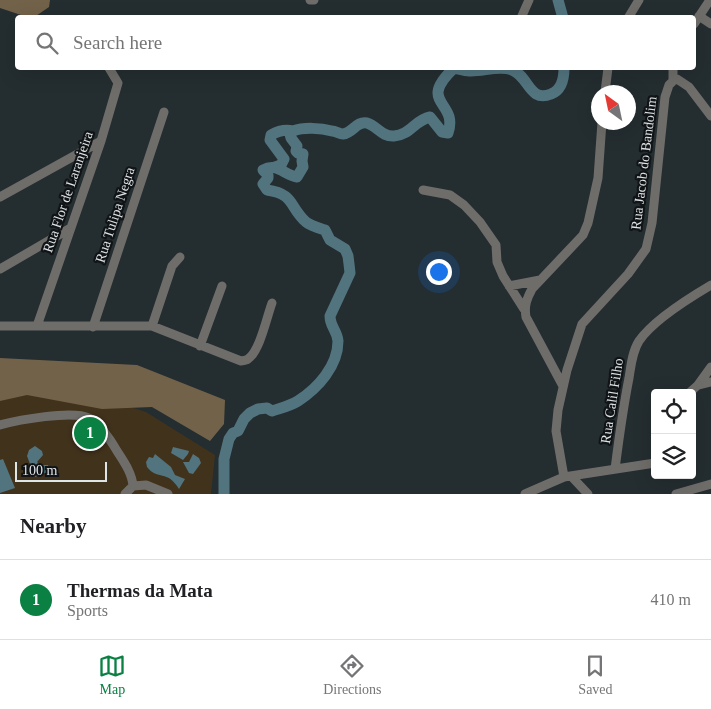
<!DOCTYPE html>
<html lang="en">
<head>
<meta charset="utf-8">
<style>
  :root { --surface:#fff; --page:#f6f6f6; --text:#202124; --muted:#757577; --line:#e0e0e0; --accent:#0b8043 }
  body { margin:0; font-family:"Times New Roman",serif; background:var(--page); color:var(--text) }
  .controls { position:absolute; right:15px; bottom:15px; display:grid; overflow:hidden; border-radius:5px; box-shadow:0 5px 20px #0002 }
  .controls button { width:45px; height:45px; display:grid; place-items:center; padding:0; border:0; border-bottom:1px solid var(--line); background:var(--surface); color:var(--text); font:25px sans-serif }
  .compass { position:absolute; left:591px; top:85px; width:45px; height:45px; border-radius:50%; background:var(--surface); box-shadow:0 5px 20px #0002; rotate:327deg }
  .scale { position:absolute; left:15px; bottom:12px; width:92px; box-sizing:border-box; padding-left:5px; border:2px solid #dfe4e6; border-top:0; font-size:14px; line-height:18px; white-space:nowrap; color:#dfe4e6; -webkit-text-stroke:4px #111416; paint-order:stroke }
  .you { position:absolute; left:438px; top:271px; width:18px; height:18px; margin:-12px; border:4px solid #fff; border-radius:50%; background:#1a73e8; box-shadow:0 0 0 8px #1a73e833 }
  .badge { display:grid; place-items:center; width:32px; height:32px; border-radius:50%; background:var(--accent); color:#fff; font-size:16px; font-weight:700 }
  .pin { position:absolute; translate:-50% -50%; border:2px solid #fff; box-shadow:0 1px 5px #0006 }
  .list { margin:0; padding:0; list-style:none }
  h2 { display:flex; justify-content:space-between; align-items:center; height:65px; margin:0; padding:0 20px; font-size:21px }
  h2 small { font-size:16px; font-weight:400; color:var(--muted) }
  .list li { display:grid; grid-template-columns:32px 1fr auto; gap:15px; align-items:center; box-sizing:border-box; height:80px; padding:0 20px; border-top:1px solid var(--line) }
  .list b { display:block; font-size:19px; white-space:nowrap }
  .list p { margin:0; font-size:16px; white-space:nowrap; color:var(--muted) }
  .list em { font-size:16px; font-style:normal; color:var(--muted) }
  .icon { flex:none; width:28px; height:28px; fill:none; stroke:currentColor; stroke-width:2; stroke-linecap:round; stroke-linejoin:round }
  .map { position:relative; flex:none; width:711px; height:494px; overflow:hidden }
  .search { position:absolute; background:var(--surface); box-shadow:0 5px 20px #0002; left:15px; right:15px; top:15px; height:55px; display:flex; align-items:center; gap:12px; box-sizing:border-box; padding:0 18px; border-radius:5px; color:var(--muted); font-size:19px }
  .sheet { height:145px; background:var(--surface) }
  nav { display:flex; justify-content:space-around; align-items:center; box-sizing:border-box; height:70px; border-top:1px solid var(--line); background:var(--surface); font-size:14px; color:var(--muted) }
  nav a { display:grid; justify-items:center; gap:2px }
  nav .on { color:var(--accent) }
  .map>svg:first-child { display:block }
  .green { fill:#41321c }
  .forest { fill:#73624a }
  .water { fill:#52747f }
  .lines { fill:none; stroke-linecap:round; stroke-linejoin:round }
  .river { stroke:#52747f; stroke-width:11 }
  .minor { stroke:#6f6d6a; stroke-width:9 }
  .labels { text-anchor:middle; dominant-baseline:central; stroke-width:4.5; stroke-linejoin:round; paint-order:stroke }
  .street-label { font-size:14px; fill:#dfe4e6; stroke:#111416 }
</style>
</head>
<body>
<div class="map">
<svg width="711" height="494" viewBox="0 0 711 494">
  <rect width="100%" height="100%" fill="#242d30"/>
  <path class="green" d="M0,364L146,412L215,455L211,494H0Z"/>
  <path class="forest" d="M0,0H50L49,7L33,18L27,17L0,8Z
    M0,358L137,365L225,400L224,424L210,441L152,407L102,409L27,395L0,401Z"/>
  <path class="water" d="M35,446L42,451L43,455L37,462L41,465H48L50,471L35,477L27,456L29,450Z
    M173,447L189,451L188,454L183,460L171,453Z
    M155,454L171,467L175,475L185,479L179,489C167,469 158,481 147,467L146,462L149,457L153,458Z
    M193,454L199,458L201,463L193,474L189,473L183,462H189Z
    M3,459L15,488L0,493V460Z"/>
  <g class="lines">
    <path class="river" d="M558,0L563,18
      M275,167L281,165L284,159L270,140L271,135C278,131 285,129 293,131C304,127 321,128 332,131C336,131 339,134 343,134C353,133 356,121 367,123C377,126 382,137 394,136C410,135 415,120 430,117L442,132L448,133C459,101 416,104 454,68C459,69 464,71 469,71C482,72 499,65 512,70C529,76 529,103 551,94C562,90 564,78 564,68
      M224,494V459L229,439L233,433L238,431L244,419L250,413L258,409L267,408L272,411C281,408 290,406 298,401C318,388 338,366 338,341C337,330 330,327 330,316L350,273L349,264L348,256L345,249L330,240L325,230C319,228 311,226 306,222C289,207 295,194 267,190L263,184L268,178V175L263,170C277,162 284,175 297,177L303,167L302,161L303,154L298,153L296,151L297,146L291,138L290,134L293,131"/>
    <path class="minor" d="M310,0H314
      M699,16L711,24
      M521,18L529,0
      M628,18L639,0
      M694,24L710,0
      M673,81L677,79L689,87L711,116
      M605,92L608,68
      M423,190L450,195L464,205L480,222L496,245L497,262L503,276L524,309
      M0,197L101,141
      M0,269L69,229
      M509,286L540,280
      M0,326H152L241,361C242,361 247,360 248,359C260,351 267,316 272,303
      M37,326L101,141L118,83L109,68
      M152,326L172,266L180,257
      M93,327L164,112
      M200,346L222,286
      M698,385L711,367
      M563,386L526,317C524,306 527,298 532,289L583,235L588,223L598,178L602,122
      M689,393L698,385L711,382
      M0,425C18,420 72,410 89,418C101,425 110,439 117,451C124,462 132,473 133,486L125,494
      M615,469C619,438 623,408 629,378C631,366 632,352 639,341C653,320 689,298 711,285
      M571,476L588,494
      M564,477L556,431L558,410L567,370L582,324L628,274L646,249L652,223L665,97L669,85L673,81V68
      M133,486L146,485L168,494
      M525,494L564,477L655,463
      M676,494L711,484"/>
  </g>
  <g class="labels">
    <g class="street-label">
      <text transform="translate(644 163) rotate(-83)">Rua Jacob do Bandolim</text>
      <text transform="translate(68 192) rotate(-71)">Rua Flor de Laranjeira</text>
      <text transform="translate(115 215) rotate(-72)">Rua Tulipa Negra</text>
      <text transform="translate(612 401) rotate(-81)">Rua Calil Filho</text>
    </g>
  </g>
</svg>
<div class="controls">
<button><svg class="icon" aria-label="locate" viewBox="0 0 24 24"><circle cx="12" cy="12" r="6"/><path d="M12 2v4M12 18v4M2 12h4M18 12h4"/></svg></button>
<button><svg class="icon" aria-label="layers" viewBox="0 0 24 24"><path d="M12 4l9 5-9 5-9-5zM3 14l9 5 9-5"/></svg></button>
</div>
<svg class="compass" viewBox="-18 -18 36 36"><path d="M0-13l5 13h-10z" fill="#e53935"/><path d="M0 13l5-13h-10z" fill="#757577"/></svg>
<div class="scale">100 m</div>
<div class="you"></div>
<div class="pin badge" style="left:90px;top:433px">1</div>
<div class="search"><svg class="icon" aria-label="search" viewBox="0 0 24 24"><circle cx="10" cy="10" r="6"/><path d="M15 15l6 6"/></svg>Search here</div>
</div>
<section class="sheet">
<h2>Nearby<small></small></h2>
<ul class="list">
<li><span class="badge">1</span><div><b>Thermas da Mata</b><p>Sports</p></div><em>410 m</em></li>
</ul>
</section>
<nav>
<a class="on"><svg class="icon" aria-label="map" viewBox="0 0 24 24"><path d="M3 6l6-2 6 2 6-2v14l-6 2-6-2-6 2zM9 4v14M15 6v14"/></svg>Map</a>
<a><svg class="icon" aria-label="directions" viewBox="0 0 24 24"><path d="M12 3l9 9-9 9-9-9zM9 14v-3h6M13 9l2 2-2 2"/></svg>Directions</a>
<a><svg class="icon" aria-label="saved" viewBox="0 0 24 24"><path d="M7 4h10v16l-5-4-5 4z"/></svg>Saved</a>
</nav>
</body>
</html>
